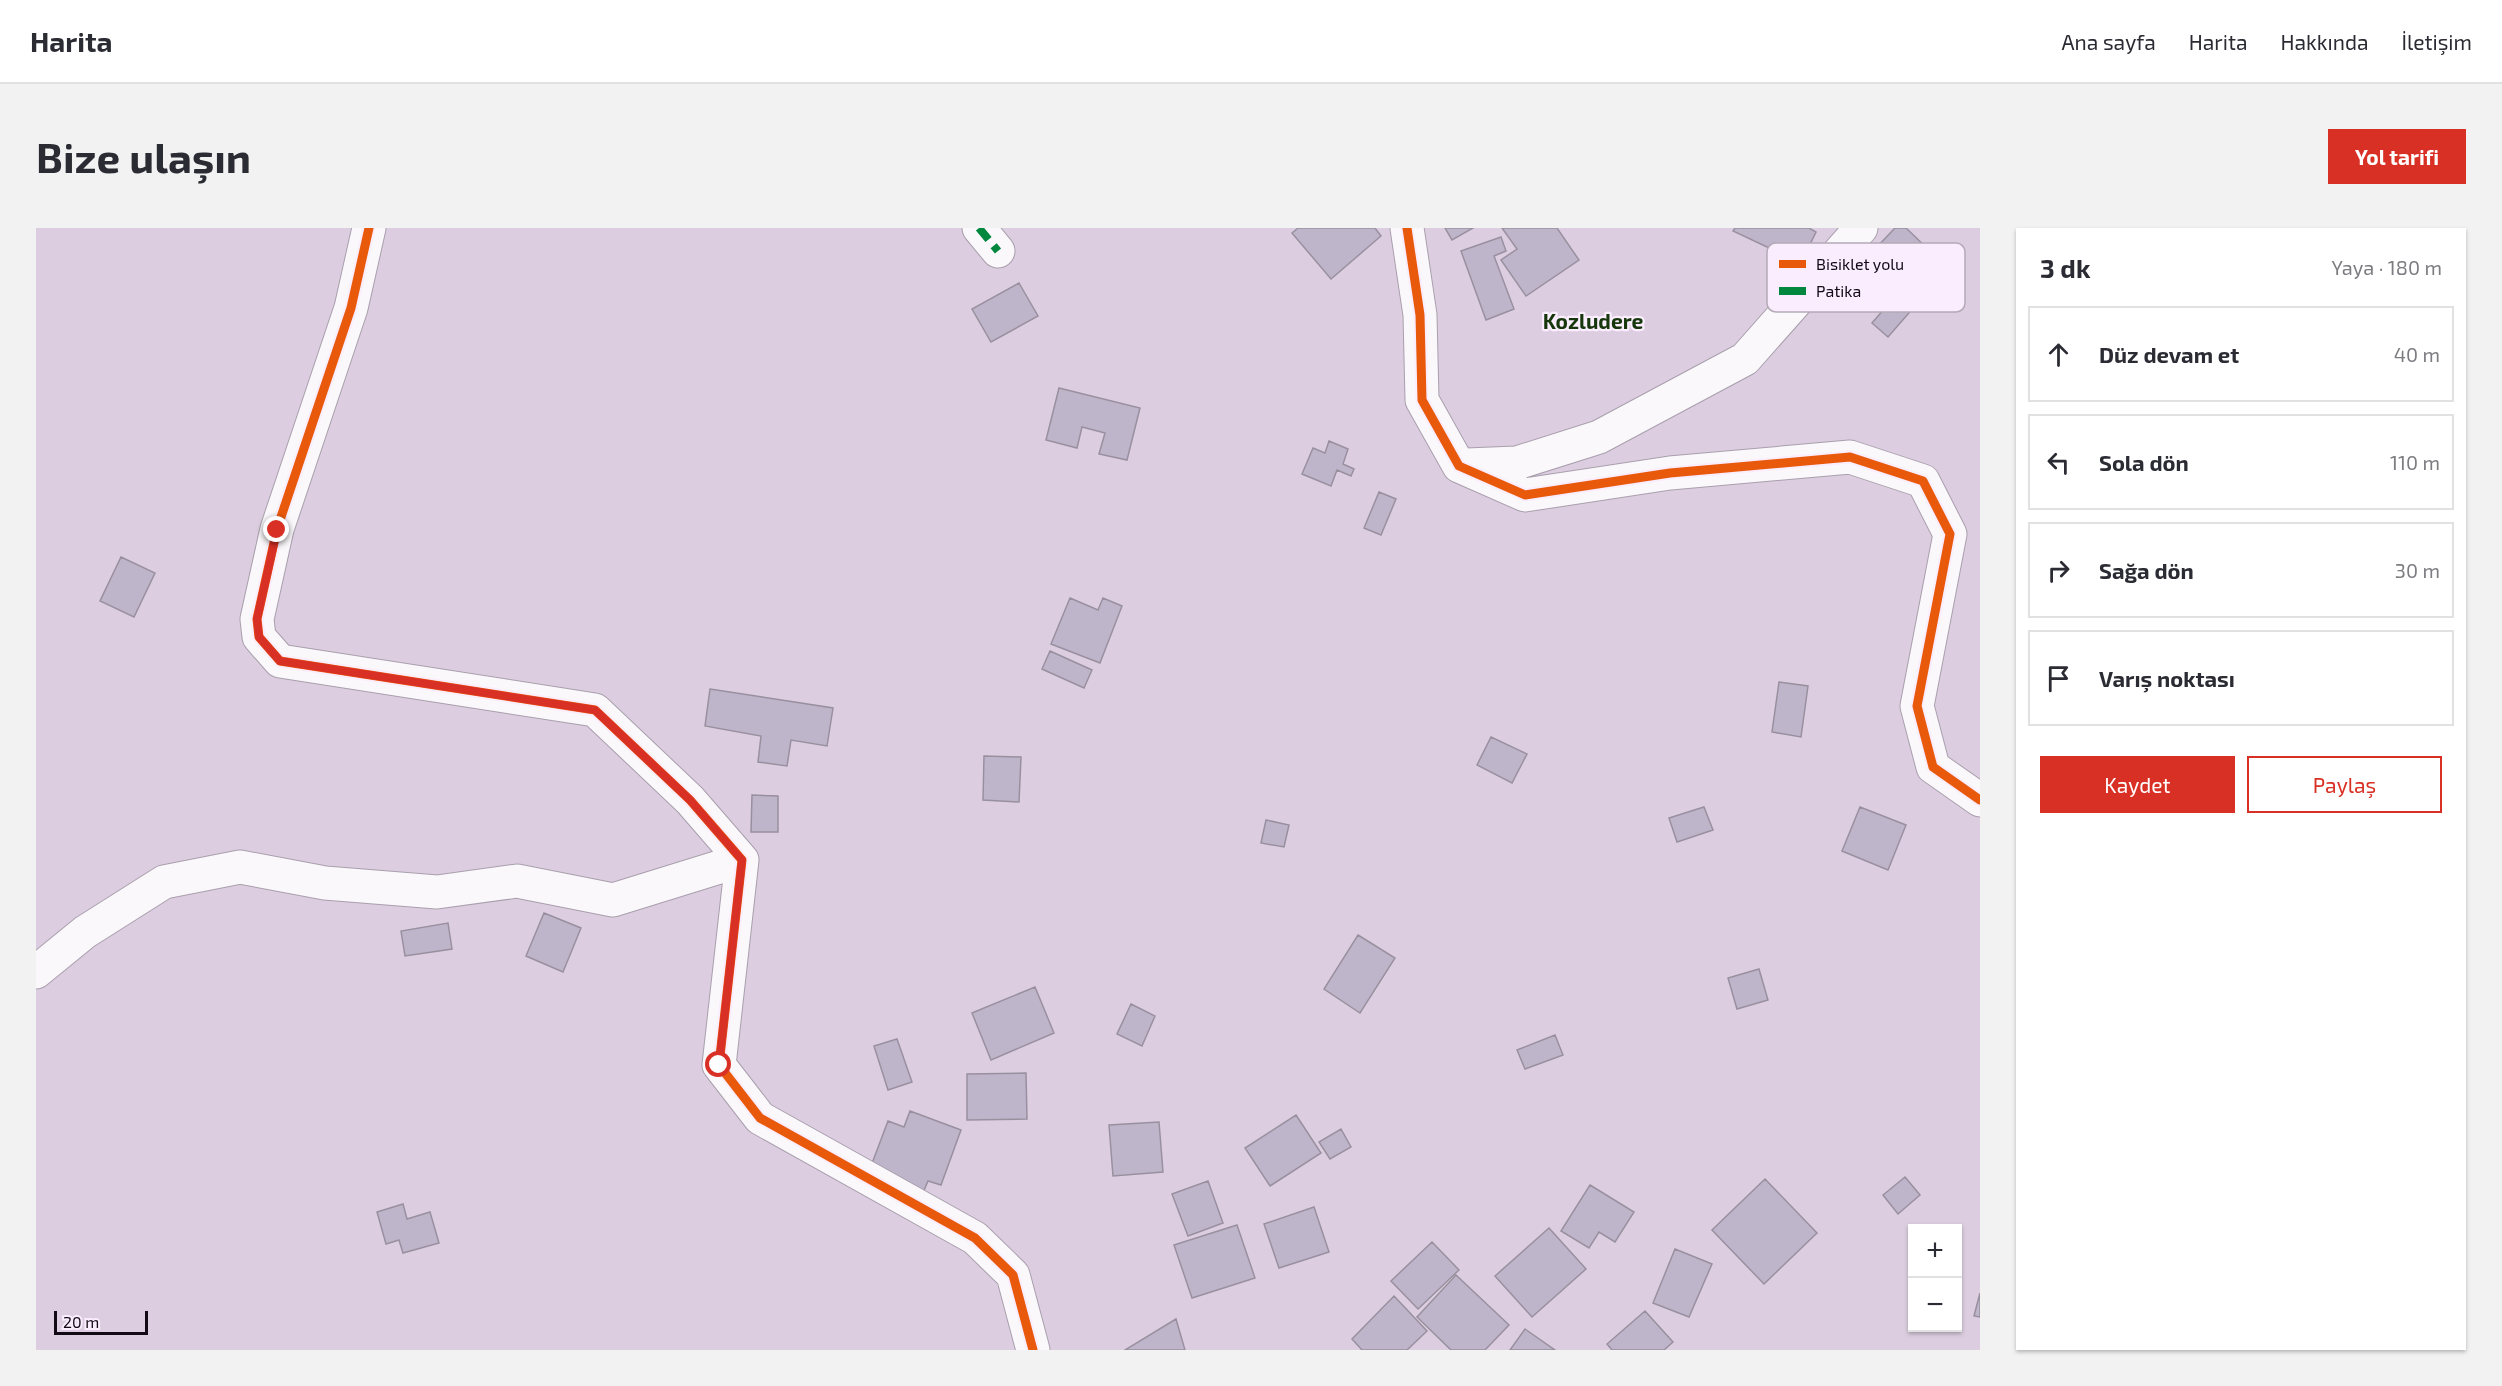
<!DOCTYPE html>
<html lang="tr">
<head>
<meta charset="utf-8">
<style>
  :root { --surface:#fff; --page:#f2f2f3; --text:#2b2b33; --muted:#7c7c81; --line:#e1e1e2; --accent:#d93025 }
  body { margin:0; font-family:"Exo 2",sans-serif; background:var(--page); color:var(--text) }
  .controls { position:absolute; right:18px; bottom:18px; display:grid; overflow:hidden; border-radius:0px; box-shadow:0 2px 4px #0004 }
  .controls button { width:54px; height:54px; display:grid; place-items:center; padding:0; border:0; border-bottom:2px solid var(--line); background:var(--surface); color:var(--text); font:30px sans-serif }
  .scale { position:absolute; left:18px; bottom:15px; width:94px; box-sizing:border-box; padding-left:6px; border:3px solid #120a15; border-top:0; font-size:16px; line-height:21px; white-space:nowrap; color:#120a15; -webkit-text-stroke:4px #faedfd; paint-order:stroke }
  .stop { position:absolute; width:18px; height:18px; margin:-14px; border:4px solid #d93025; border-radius:50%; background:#fff }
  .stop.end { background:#d93025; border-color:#fff; box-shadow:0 2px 6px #0008 }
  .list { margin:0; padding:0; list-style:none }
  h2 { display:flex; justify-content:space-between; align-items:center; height:78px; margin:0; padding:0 24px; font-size:26px }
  h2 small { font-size:20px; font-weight:400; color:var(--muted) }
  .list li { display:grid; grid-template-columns:39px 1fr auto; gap:18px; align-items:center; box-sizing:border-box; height:96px; margin:0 12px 12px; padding:0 12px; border:2px solid var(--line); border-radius:0px }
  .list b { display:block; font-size:22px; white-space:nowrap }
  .list em { font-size:20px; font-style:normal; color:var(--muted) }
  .actions { display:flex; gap:12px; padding:18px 24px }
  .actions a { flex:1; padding:14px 0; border:2px solid var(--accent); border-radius:0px; text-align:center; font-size:21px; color:var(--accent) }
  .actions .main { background:var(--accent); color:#fff }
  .icon { flex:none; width:33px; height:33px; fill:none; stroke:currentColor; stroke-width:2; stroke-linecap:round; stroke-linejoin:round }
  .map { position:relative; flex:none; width:1944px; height:1122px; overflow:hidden; border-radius:0px }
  header { display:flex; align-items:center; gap:36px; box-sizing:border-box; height:84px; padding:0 30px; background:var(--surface); border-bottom:2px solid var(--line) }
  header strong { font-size:28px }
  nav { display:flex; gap:33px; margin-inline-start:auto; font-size:21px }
  .intro { display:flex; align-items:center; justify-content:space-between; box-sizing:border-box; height:144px; padding:0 36px }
  h1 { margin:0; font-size:42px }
  .button { padding:15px 27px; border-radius:0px; background:var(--accent); color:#fff; font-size:21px; font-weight:700 }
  main { display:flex; gap:36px; padding:0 36px }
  aside { flex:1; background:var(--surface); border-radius:0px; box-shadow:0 2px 4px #0004 }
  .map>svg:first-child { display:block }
  .building { fill:#bfb5cb; stroke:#99909f; stroke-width:1.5 }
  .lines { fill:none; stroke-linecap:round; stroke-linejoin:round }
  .minor-casing { stroke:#a99fad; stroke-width:35 }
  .minor { stroke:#faf8fa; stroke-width:33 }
  .quiet { stroke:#00873e; stroke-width:8; stroke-dasharray:15 8; stroke-linecap:butt }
  .cycleway-casing { stroke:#faedfd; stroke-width:13 }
  .cycleway { stroke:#e8590c; stroke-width:9 }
  .route { stroke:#d93025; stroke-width:8 }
  .labels { text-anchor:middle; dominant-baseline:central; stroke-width:4.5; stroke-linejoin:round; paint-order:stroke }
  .quarter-label { font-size:21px; font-weight:bold; fill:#16370b; stroke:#faedfd }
  .key { fill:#faedfd; stroke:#b4a9b7; stroke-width:1.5 }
  .key-label { font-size:16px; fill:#120a15 }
</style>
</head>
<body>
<header>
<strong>Harita</strong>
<nav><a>Ana sayfa</a><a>Harita</a><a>Hakkında</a><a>İletişim</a></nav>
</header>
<div class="intro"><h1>Bize ulaşın</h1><a class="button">Yol tarifi</a></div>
<main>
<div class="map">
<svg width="1944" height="1122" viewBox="0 0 1944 1122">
  <rect width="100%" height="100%" fill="#dccee0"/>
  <path class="building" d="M1262,0H1339L1345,8L1295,51L1256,5Z
    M1409,0H1437L1416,12Z
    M1466,0H1521L1543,32L1490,68L1465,32L1481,21Z
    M1699,0H1773L1780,4L1765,35L1697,3Z
    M1859,0H1870L1894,23L1846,73L1817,44Z
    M1465,9L1470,23L1458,28L1478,81L1450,92L1425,23Z
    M1883,41L1899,55L1852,109L1836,95Z
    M983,55L1002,88L955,114L936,81Z
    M1023,160L1104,180L1091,232L1063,226L1069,205L1046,199L1041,220L1010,212Z
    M1293,213L1312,221L1307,236L1318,241L1315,248L1301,242L1295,258L1266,246L1277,220L1289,225Z
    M1343,264L1360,271L1345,307L1328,300Z
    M85,329L119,345L98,389L64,373Z
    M1034,370L1062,382L1067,370L1086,378L1064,435L1015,416Z
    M1014,423L1056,442L1048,460L1006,441Z
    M1743,454L1772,458L1765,509L1736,504Z
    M674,461L797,480L791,518L755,512L751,538L722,534L725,508L669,498Z
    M1455,509L1491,526L1476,555L1441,537Z
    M948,528L985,529L983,574L947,572Z
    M716,567L742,568V604H715Z
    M1668,579L1677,602L1641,614L1633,590Z
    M1824,579L1870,597L1852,642L1806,623Z
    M1230,592L1253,597L1248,619L1225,615Z
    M508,685L545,700L527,744L490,728Z
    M412,695L416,721L369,728L365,703Z
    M1322,707L1359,730L1324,785L1288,761Z
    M1723,741L1732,772L1701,781L1692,750Z
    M999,759L1018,805L955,832L936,785Z
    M1095,776L1119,788L1106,818L1081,806Z
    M1519,807L1527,827L1489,841L1481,822Z
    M861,811L876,854L852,862L838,818Z
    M990,845L991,891L931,892V846Z
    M874,883L925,902L905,957L892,953L886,967L832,946L852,893L868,899Z
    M1260,887L1285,925L1234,958L1209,920Z
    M1123,894L1127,944L1077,948L1073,897Z
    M1305,901L1315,919L1294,931L1283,914Z
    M1869,949L1884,967L1862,986L1847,967Z
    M1729,951L1781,1005L1728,1056L1676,1002Z
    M1172,953L1187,995L1152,1008L1136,966Z
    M1554,957L1598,984L1579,1014L1563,1004L1553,1020L1525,1003Z
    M367,976L371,991L394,984L403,1015L367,1025L363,1012L350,1016L341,984Z
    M1278,979L1293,1024L1243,1040L1228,996Z
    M1201,997L1219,1050L1156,1070L1138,1017Z
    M1513,1000L1550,1041L1496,1089L1459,1048Z
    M1396,1014L1423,1042L1382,1081L1355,1053Z
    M1639,1021L1676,1036L1653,1089L1617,1075Z
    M1420,1047L1473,1097L1449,1122H1415L1381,1089Z
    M1944,1065V1089L1938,1088Z
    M1358,1068L1391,1103L1371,1122H1326L1316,1111Z
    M1609,1083L1637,1114L1628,1122H1576L1571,1116Z
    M1140,1091L1149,1122H1089Z
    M1489,1101L1519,1122H1474Z"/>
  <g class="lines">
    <g class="minor-casing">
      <path id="minor" d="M333,0L315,80L241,301L221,391L223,409L244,433L559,482L654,572L706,632L683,837L724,890L939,1010L977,1047L997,1122
        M943,0L962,23
        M1371,0L1384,87L1386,172L1423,238L1489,267L1634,245L1814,229L1887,253L1914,306L1881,478L1897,539L1944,572
        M1431,237L1481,235L1563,209L1709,131L1825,0
        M0,744L49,704L128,654L204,639L289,655L401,664L481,653L577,672L706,632"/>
    </g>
    <use href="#minor" class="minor"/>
    <path class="quiet" d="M943,0L962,23"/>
    <g class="cycleway-casing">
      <path id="cycleway" d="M333,0L315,80L241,301L221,391L223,409L244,433L559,482L654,572L706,632L683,837L724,890L939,1010L977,1047L997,1122
        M1371,0L1384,87L1386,172L1423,238L1489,267L1634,245L1814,229L1887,253L1914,306L1881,478L1897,539L1944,572"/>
    </g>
    <use href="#cycleway" class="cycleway"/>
  </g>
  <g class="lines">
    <path class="route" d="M241,302L221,391L223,409L244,433L559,482L654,572L706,632L683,837"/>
  </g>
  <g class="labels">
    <g class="quarter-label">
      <text x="1557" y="92">Kozludere</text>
    </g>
  </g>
  <rect x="1731" y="15" width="198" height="69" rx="9" class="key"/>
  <rect x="1743" y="32" width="27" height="8" fill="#e8590c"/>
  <rect x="1743" y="59" width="27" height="8" fill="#00873e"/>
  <g class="key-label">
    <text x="1780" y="42">Bisiklet yolu</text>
    <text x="1780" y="69">Patika</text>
  </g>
</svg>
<div class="controls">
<button>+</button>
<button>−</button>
</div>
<div class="scale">20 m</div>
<div class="stop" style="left:683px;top:837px"></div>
<div class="stop end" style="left:241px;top:302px"></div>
</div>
<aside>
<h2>3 dk<small>Yaya · 180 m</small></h2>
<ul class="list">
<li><svg class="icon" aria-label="ahead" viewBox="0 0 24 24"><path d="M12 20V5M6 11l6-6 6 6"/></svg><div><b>Düz devam et</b></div><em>40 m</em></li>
<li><svg class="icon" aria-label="left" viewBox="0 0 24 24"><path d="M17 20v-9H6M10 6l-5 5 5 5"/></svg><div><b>Sola dön</b></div><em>110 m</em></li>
<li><svg class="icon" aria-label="right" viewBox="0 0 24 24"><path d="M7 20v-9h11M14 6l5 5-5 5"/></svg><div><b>Sağa dön</b></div><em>30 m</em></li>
<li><svg class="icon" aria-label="arrive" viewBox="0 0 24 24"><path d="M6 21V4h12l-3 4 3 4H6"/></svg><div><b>Varış noktası</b></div></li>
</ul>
<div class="actions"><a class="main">Kaydet</a><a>Paylaş</a></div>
</aside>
</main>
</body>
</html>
